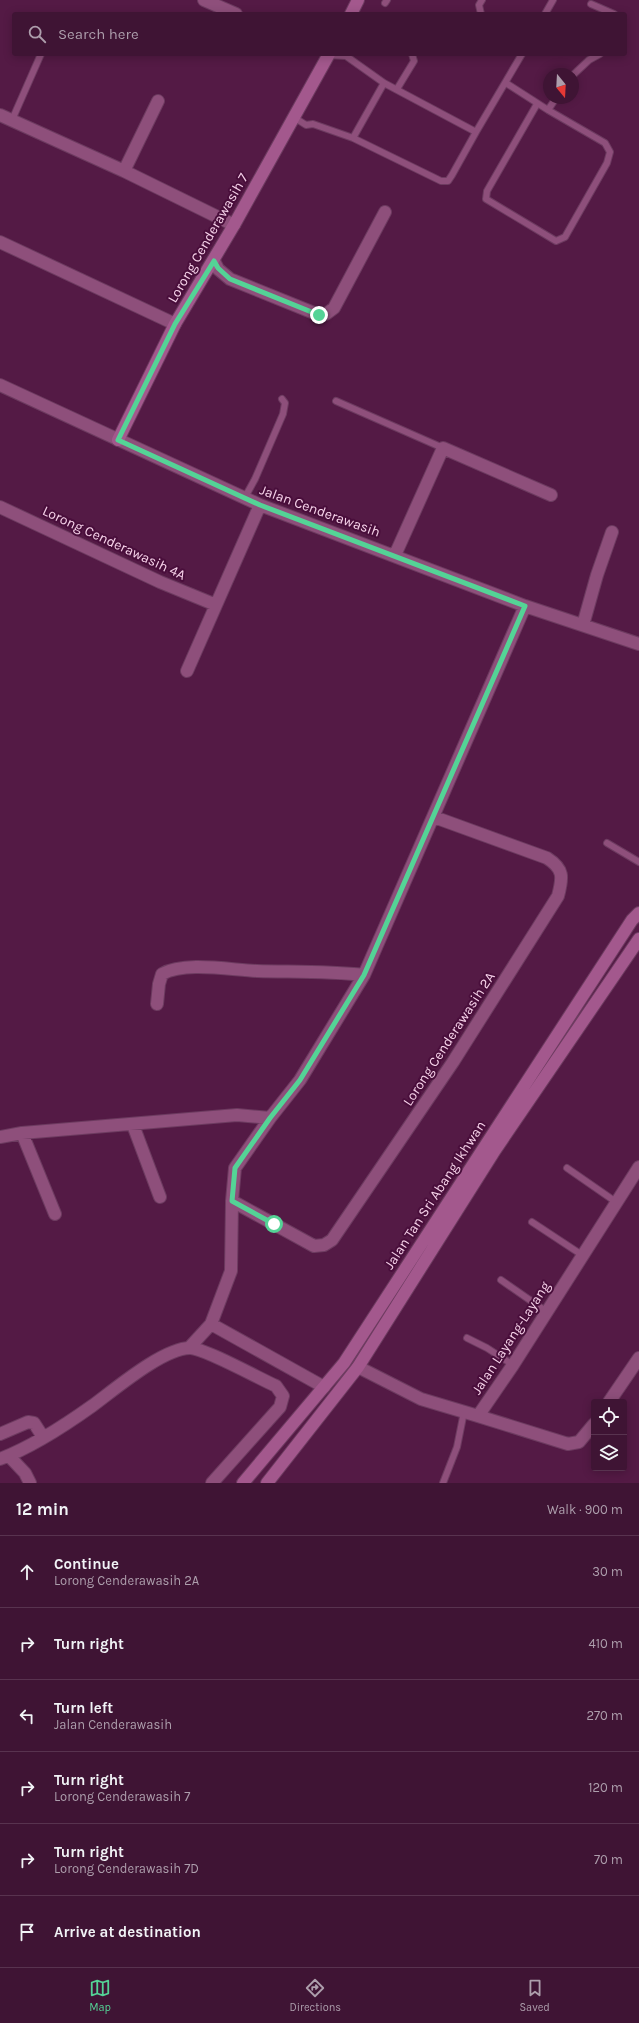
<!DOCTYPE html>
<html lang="en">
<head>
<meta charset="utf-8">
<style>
  :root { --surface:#3f1434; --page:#461d3c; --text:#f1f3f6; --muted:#ad9eac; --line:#58334f; --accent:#54d396 }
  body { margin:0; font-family:Karla,sans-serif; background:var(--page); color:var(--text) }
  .controls { position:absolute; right:12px; bottom:12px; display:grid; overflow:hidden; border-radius:4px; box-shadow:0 2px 10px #0003 }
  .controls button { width:36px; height:36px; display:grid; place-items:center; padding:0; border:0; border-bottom:1px solid var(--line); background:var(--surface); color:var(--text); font:20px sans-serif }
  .compass { position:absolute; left:543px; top:68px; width:36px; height:36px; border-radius:50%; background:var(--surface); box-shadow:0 2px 10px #0003; rotate:162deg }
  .stop { position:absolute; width:12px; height:12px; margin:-9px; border:3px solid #54d396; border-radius:50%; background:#fff }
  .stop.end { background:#54d396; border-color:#fff; box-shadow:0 1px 4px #0008 }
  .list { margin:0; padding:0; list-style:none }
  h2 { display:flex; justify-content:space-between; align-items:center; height:52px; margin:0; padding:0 16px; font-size:17px }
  h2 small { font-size:13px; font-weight:400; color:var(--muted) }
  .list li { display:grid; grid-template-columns:26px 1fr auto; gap:12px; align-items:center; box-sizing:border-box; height:72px; padding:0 16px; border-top:1px solid var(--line) }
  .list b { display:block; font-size:15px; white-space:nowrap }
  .list p { margin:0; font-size:13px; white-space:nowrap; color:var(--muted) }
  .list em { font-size:13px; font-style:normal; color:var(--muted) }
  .icon { flex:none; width:22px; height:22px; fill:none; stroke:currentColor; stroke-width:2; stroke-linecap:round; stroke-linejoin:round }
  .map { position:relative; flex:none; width:639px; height:1483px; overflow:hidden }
  .search { position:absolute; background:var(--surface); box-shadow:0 2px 10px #0003; left:12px; right:12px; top:12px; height:44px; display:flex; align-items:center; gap:10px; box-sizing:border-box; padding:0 14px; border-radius:4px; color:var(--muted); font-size:15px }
  .sheet { height:484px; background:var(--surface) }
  nav { display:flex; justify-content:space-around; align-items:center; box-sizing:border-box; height:56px; border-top:1px solid var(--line); background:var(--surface); font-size:11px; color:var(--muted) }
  nav a { display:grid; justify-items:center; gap:2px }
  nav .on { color:var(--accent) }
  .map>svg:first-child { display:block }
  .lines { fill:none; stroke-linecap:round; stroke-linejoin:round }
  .lane-casing { stroke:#6d3b60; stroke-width:8 }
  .street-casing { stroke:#6d3b60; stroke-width:14 }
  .secondary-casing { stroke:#6d3b60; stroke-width:14 }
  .lane { stroke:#8e4f7b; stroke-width:6 }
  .street { stroke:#8e4f7b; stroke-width:12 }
  .secondary { stroke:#a3588d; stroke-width:12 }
  .route { stroke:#54d396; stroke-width:5 }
  .labels { text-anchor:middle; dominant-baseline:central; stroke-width:4; stroke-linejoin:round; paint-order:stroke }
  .street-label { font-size:14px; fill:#f7d3ea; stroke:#490e3b }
</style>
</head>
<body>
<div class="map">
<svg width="639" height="1483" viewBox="0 0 639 1483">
  <rect width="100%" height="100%" fill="#541a45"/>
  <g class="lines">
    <g class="lane-casing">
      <path id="lane" d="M385,3L387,0
        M591,4L614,14
        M481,14L479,5L482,0
        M545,14L553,0
        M328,55L346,56L384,83L476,132L522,54
        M573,75L589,60L600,54
        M506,83L548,110L605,143L610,152L607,163L565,237L556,241L486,199L487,191L537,104
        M397,89L414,61L412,54
        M548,110L556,98
        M295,118L306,125L313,124L353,138L441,181H448L452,175L476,132
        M12,120L41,54
        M353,138L384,83
        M336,401L443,448
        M244,499L255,479L283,414L285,403L282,399
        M607,843L639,862
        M567,1168L616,1202
        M532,1222L582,1255
        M501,1280L547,1312
        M467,1338L487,1348L513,1365
        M443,1483L457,1447L464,1412"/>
    </g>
    <g class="street-casing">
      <path id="street" d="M204,0L236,14
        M0,115L124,171L234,225
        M124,171L158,101
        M0,242L175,324
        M214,261L218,269L230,279L319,315L326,314L334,308L385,212
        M0,385L260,505L525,606L639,644
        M0,507L160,582L216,605
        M395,555L443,448L551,495
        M583,625L597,575L612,532
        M187,671L260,505
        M157,1004L159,984L162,974C185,961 231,970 257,971C293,972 328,971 364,975
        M133,1125L160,1197
        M22,1133L55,1214
        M0,1137L22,1133L237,1115L270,1118
        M232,1201L314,1246L324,1245L332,1240L453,1062L558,896C563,877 564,869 547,858L434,817
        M211,1324L324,1387
        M189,1348L211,1324L231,1271L232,1201L235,1168L270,1118L300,1080L364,975L525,606
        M358,1367L421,1399L478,1416L513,1365L639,1167
        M609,1402L639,1358
        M478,1416L568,1444L579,1442L594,1424
        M0,1434L28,1422L34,1423L43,1437
        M9,1456L25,1473L30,1483
        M0,1459C32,1447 64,1426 92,1406C114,1390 163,1348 190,1348C204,1348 260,1379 276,1386L283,1396L280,1407L212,1483"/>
    </g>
    <g class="secondary-casing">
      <path id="secondary" d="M351,14L358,0
        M118,440L175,324L234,225L329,54
        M243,1483L344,1363L632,920L639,913
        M267,1483L358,1367L495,1150L639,939"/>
    </g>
    <use href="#lane" class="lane"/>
    <use href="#street" class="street"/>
    <use href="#secondary" class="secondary"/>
  </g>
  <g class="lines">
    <path class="route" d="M274,1224L232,1201L235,1168L270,1118L300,1080L364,975L525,606L260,505L118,440L175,324L214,261L218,268L230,279L319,315"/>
  </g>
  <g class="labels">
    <g class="street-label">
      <text transform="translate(208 238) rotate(-60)">Lorong Cenderawasih 7</text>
      <text transform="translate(320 511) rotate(20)">Jalan Cenderawasih</text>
      <text transform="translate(114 543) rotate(25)">Lorong Cenderawasih 4A</text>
      <text transform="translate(449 1039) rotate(-57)">Lorong Cenderawasih 2A</text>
      <text transform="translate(435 1195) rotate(-57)">Jalan Tan Sri Abang Ikhwan</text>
      <text transform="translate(511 1338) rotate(-57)">Jalan Layang-Layang</text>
    </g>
  </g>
</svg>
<div class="controls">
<button><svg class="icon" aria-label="locate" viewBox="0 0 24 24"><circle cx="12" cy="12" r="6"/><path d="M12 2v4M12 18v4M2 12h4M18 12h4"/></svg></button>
<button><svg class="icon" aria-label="layers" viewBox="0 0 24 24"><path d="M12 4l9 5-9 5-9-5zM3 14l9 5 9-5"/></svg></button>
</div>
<svg class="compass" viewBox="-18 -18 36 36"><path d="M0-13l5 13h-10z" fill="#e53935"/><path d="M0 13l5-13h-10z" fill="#ad9eac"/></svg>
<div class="stop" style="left:274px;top:1224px"></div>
<div class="stop end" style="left:319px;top:315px"></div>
<div class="search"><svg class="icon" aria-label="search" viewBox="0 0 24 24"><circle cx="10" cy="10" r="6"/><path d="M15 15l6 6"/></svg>Search here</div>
</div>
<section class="sheet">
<h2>12 min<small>Walk · 900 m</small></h2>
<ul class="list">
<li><svg class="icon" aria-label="ahead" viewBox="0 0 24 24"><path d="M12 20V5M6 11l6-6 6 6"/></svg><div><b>Continue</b><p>Lorong Cenderawasih 2A</p></div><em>30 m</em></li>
<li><svg class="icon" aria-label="right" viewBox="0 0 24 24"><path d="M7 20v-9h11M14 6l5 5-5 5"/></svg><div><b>Turn right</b></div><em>410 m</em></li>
<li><svg class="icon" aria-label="left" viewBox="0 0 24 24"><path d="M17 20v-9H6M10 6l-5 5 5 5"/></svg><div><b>Turn left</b><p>Jalan Cenderawasih</p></div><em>270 m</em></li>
<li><svg class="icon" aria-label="right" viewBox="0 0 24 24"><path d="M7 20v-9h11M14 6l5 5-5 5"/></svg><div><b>Turn right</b><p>Lorong Cenderawasih 7</p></div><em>120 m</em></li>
<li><svg class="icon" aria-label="right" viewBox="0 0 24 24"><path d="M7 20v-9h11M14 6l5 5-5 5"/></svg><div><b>Turn right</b><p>Lorong Cenderawasih 7D</p></div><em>70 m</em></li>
<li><svg class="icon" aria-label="arrive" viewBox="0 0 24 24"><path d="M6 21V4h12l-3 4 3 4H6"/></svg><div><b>Arrive at destination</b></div></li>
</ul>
</section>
<nav>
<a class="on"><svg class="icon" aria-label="map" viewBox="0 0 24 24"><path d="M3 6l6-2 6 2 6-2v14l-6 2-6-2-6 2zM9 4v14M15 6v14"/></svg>Map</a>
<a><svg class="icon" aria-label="directions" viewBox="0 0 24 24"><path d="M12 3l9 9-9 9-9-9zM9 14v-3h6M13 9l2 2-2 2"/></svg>Directions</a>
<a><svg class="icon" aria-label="saved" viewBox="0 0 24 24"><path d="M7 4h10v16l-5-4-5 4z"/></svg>Saved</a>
</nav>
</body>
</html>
